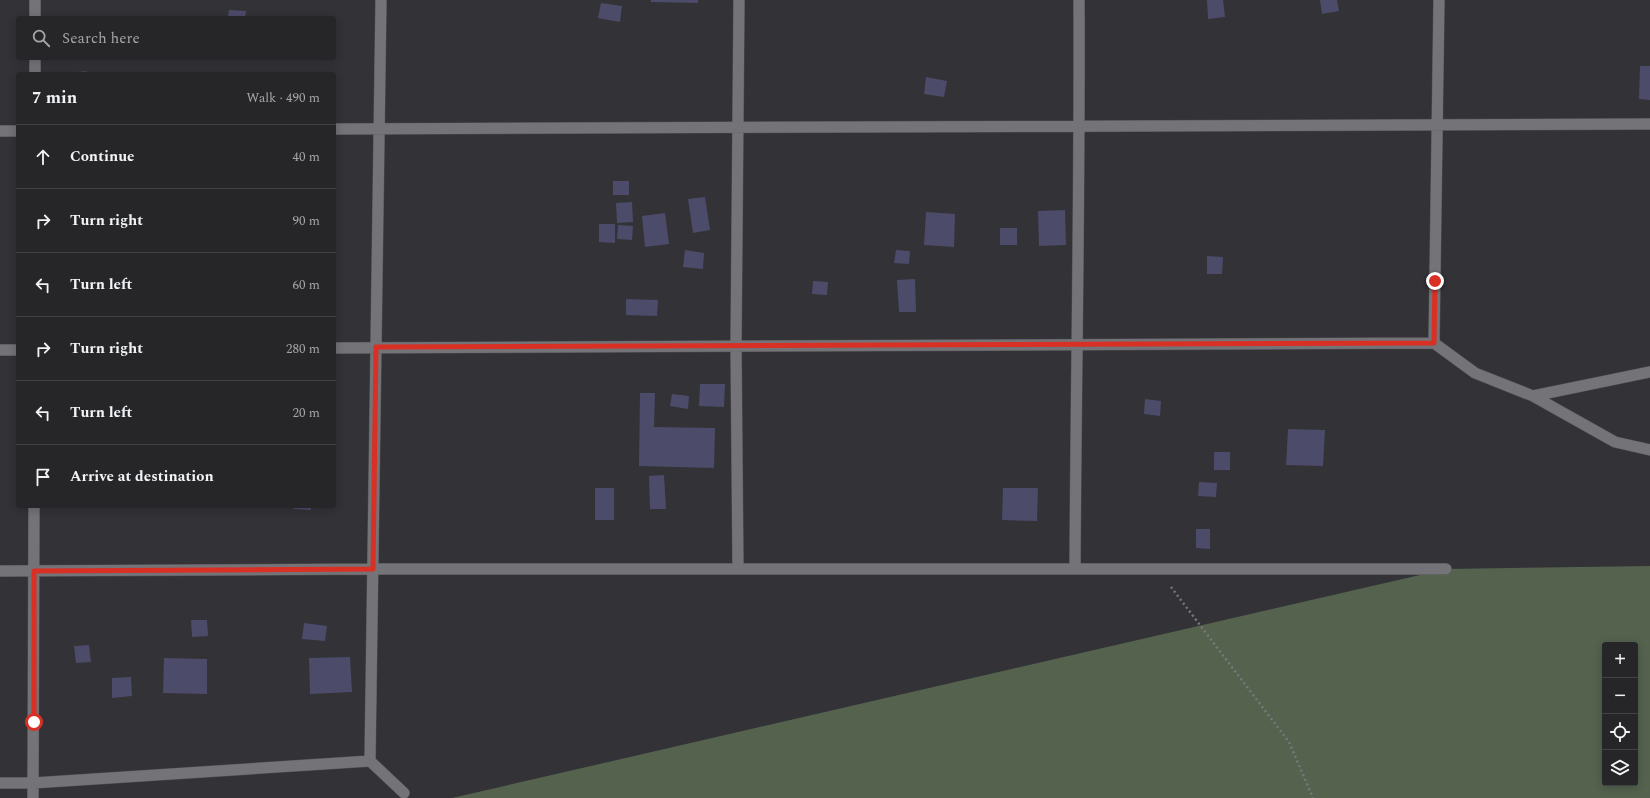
<!DOCTYPE html>
<html lang="en">
<head>
<meta charset="utf-8">
<style>
  :root { --surface:#262629; --page:#323235; --text:#f1f3f6; --muted:#a4a5a8; --line:#424346 }
  body { margin:0; font-family:Spectral,serif; background:var(--page); color:var(--text) }
  .controls { position:absolute; right:12px; bottom:12px; display:grid; overflow:hidden; border-radius:4px; box-shadow:0 2px 10px #0003 }
  .controls button { width:36px; height:36px; display:grid; place-items:center; padding:0; border:0; border-bottom:1px solid var(--line); background:var(--surface); color:var(--text); font:20px sans-serif }
  .stop { position:absolute; width:12px; height:12px; margin:-9px; border:3px solid #d93025; border-radius:50%; background:#fff }
  .stop.end { background:#d93025; border-color:#fff; box-shadow:0 1px 4px #0008 }
  .list { margin:0; padding:0; list-style:none }
  h2 { display:flex; justify-content:space-between; align-items:center; height:52px; margin:0; padding:0 16px; font-size:17px }
  h2 small { font-size:13px; font-weight:400; color:var(--muted) }
  .list li { display:grid; grid-template-columns:26px 1fr auto; gap:12px; align-items:center; box-sizing:border-box; height:64px; padding:0 16px; border-top:1px solid var(--line) }
  .list b { display:block; font-size:15px; white-space:nowrap }
  .list em { font-size:13px; font-style:normal; color:var(--muted) }
  .icon { flex:none; width:22px; height:22px; fill:none; stroke:currentColor; stroke-width:2; stroke-linecap:round; stroke-linejoin:round }
  .map { position:relative; flex:none; width:1650px; height:798px; overflow:hidden }
  .search { position:absolute; background:var(--surface); box-shadow:0 2px 10px #0003; left:16px; top:16px; width:320px; height:44px; display:flex; align-items:center; gap:10px; box-sizing:border-box; padding:0 14px; border-radius:4px; color:var(--muted); font-size:15px }
  .panel { position:absolute; background:var(--surface); box-shadow:0 2px 10px #0003; left:16px; top:72px; width:320px; height:436px; border-radius:4px }
  .map>svg:first-child { display:block }
  .green { fill:#54624e; fill-rule:evenodd }
  .building { fill:#4d4b6a }
  .lines { fill:none; stroke-linecap:round; stroke-linejoin:round }
  .minor-casing { stroke:#4e4e52; stroke-width:12 }
  .path { stroke:#78787c; stroke-width:2.5; stroke-dasharray:2 3; stroke-linecap:butt }
  .minor { stroke:#737378; stroke-width:11 }
  .route { stroke:#d93025; stroke-width:5 }
</style>
</head>
<body>
<div class="map">
<svg width="1650" height="798" viewBox="0 0 1650 798">
  <rect width="100%" height="100%" fill="#323237"/>
  <path class="green" d="M1650,566V798H452L1446,569ZM1605,645H1635V783H1605Z"/>
  <path class="building" d="M651,0H698V3L651,2Z
    M1207,0H1223L1225,17L1208,19Z
    M1320,0H1337L1339,11L1322,14Z
    M601,3L622,6L620,22L598,18Z
    M229,10L246,11L245,18H228Z
    M277,16V18H264V17Z
    M1640,66H1650V100L1639,99Z
    M86,71V74H70V73Z
    M926,77L947,81L944,97L924,94Z
    M613,181H629V195H613Z
    M705,197L710,230L693,233L688,199Z
    M632,202L633,222L617,223L616,203Z
    M1065,210L1066,245L1039,246L1038,211Z
    M926,212L955,214L954,247L924,245Z
    M665,213L669,244L645,247L642,216Z
    M599,224H615V243L599,242Z
    M618,225L633,226L632,240L617,239Z
    M1000,228H1017V245H1000Z
    M685,250L704,253L703,269L683,267Z
    M896,250L910,251L909,264L894,263Z
    M1207,256L1223,257L1222,274H1207Z
    M915,279L916,312H899L897,280Z
    M813,281L828,282L827,295L812,294Z
    M626,299L658,300L657,316L626,315Z
    M700,384H725L724,407L699,406Z
    M640,393H655L654,427L715,428L714,468L639,466Z
    M672,394L689,396L688,409L670,406Z
    M1145,399L1161,401L1160,416L1144,414Z
    M1288,429L1325,430L1323,466L1286,465Z
    M1214,452H1230V470H1214Z
    M664,475L666,509H650L649,476Z
    M1199,482L1217,483L1216,497L1198,496Z
    M595,488H614V520H595Z
    M1003,488H1038L1037,521L1002,520Z
    M293,506H311V510L293,509Z
    M1196,529H1210V549L1196,548Z
    M191,620H207L208,636L192,637Z
    M304,623L327,626L325,641L302,639Z
    M89,645L91,662L76,663L74,646Z
    M350,657L352,692L310,694L309,658Z
    M164,658L207,659V694L163,693Z
    M131,677L132,696L112,698V678Z"/>
  <g class="lines">
    <g class="minor-casing">
      <path id="minor" d="M381,0L370,761L404,793
        M35,18V0
        M35,74V58
        M334,129L1650,124
        M0,131H18
        M1434,343L1439,0
        M334,348L1434,343L1475,373L1533,396L1650,372
        M0,350H18
        M1533,396L1615,442L1650,450
        M738,569L736,346L739,0
        M1075,569C1076,379 1080,190 1079,0
        M0,571L373,569H1446
        M0,783H33L370,761
        M33,798L34,506"/>
    </g>
    <path class="path" d="M1171,587L1289,742L1313,798"/>
    <use href="#minor" class="minor"/>
  </g>
  <g class="lines">
    <path class="route" d="M34,722V571L373,569L376,347L1434,343L1435,281"/>
  </g>
</svg>
<div class="controls">
<button>+</button>
<button>−</button>
<button><svg class="icon" aria-label="locate" viewBox="0 0 24 24"><circle cx="12" cy="12" r="6"/><path d="M12 2v4M12 18v4M2 12h4M18 12h4"/></svg></button>
<button><svg class="icon" aria-label="layers" viewBox="0 0 24 24"><path d="M12 4l9 5-9 5-9-5zM3 14l9 5 9-5"/></svg></button>
</div>
<div class="stop" style="left:34px;top:722px"></div>
<div class="stop end" style="left:1435px;top:281px"></div>
<div class="search"><svg class="icon" aria-label="search" viewBox="0 0 24 24"><circle cx="10" cy="10" r="6"/><path d="M15 15l6 6"/></svg>Search here</div>
<section class="panel">
<h2>7 min<small>Walk · 490 m</small></h2>
<ul class="list">
<li><svg class="icon" aria-label="ahead" viewBox="0 0 24 24"><path d="M12 20V5M6 11l6-6 6 6"/></svg><div><b>Continue</b></div><em>40 m</em></li>
<li><svg class="icon" aria-label="right" viewBox="0 0 24 24"><path d="M7 20v-9h11M14 6l5 5-5 5"/></svg><div><b>Turn right</b></div><em>90 m</em></li>
<li><svg class="icon" aria-label="left" viewBox="0 0 24 24"><path d="M17 20v-9H6M10 6l-5 5 5 5"/></svg><div><b>Turn left</b></div><em>60 m</em></li>
<li><svg class="icon" aria-label="right" viewBox="0 0 24 24"><path d="M7 20v-9h11M14 6l5 5-5 5"/></svg><div><b>Turn right</b></div><em>280 m</em></li>
<li><svg class="icon" aria-label="left" viewBox="0 0 24 24"><path d="M17 20v-9H6M10 6l-5 5 5 5"/></svg><div><b>Turn left</b></div><em>20 m</em></li>
<li><svg class="icon" aria-label="arrive" viewBox="0 0 24 24"><path d="M6 21V4h12l-3 4 3 4H6"/></svg><div><b>Arrive at destination</b></div></li>
</ul>
</section>
</div>
</body>
</html>
